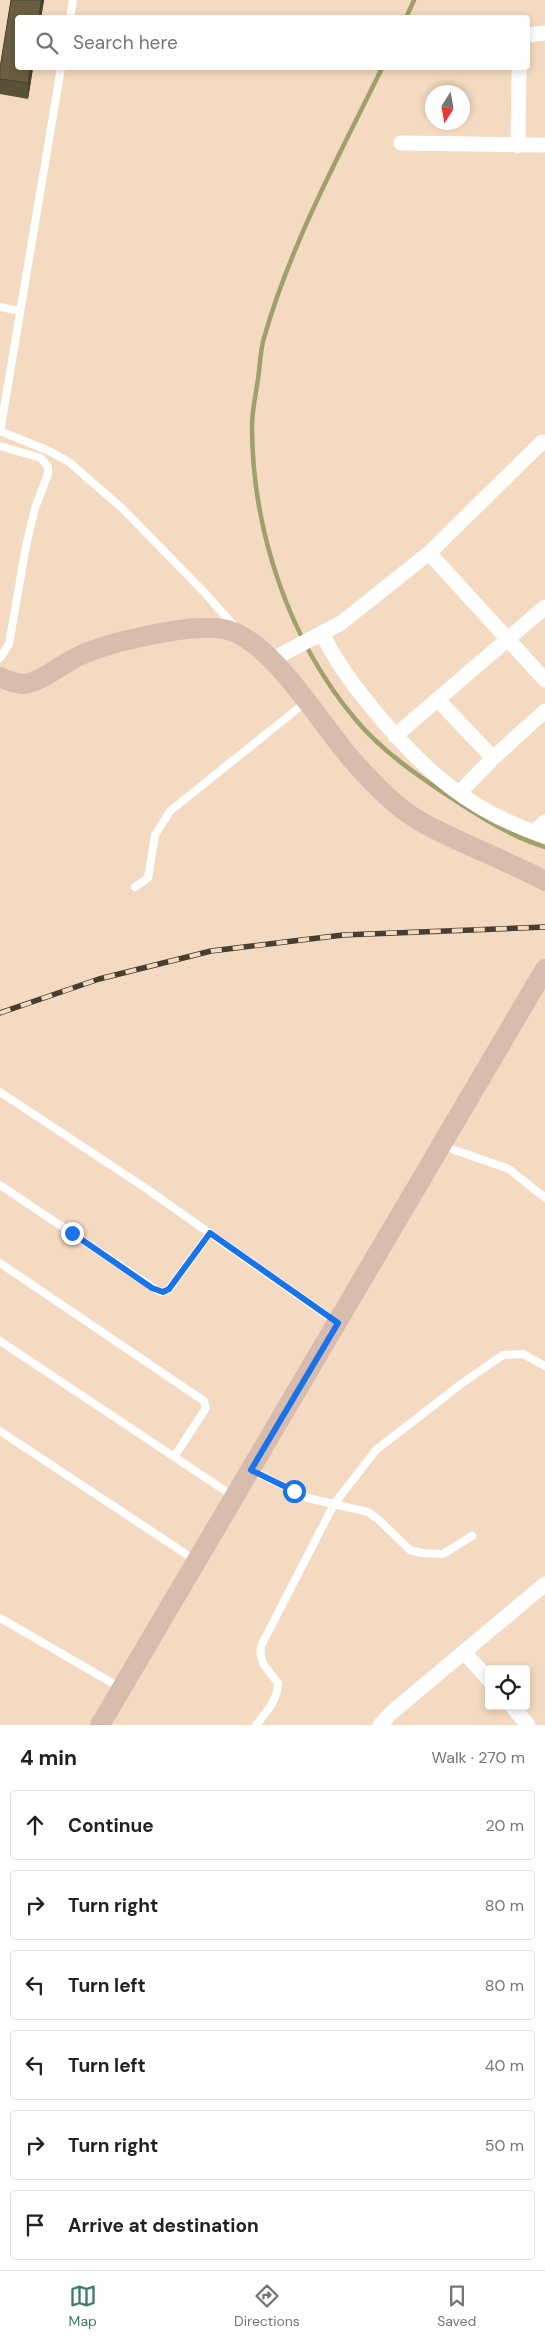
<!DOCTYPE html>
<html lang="en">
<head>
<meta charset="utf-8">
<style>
  :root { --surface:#fff; --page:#f2f2f2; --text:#202124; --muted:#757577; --line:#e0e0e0; --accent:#3d7b68 }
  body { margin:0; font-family:"DM Sans",sans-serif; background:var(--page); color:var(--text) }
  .controls { position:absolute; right:15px; bottom:15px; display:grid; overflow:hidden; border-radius:5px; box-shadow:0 2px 8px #0003 }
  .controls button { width:45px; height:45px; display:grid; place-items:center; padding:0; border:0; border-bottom:1px solid var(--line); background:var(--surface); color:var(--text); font:25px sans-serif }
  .compass { position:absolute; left:425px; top:85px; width:45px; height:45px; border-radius:50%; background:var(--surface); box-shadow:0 2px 8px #0003; rotate:191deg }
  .stop { position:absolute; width:15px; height:15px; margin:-11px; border:4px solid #1a73e8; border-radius:50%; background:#fff }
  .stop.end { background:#1a73e8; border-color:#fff; box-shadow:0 1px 5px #0008 }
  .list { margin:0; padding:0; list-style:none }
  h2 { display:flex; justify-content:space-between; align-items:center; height:65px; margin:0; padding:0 20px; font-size:21px }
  h2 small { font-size:16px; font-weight:400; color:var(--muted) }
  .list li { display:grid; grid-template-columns:32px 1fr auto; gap:15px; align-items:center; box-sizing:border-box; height:70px; margin:0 10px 10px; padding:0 10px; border:1px solid var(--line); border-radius:5px }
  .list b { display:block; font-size:19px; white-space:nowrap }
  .list em { font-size:16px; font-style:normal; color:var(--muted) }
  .icon { flex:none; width:28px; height:28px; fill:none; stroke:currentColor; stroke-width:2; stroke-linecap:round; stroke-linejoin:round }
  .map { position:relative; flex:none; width:545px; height:1725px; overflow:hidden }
  .search { position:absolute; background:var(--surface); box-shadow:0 2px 8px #0003; left:15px; right:15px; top:15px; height:55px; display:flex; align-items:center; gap:12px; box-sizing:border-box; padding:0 18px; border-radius:5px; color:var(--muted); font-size:19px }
  .sheet { height:545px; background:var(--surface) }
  nav { display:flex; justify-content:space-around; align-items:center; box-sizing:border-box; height:70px; border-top:1px solid var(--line); background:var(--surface); font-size:14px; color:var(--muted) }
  nav a { display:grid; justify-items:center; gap:2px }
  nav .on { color:var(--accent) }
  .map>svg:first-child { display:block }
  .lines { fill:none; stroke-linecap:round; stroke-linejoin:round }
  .stream { stroke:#9fa06b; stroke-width:4.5 }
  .lane { stroke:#fff; stroke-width:8 }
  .street { stroke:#fff; stroke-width:15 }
  .secondary { stroke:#d8bdaf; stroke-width:20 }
  .rail-casing { stroke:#473d31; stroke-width:5.5 }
  .rail { stroke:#f3dac0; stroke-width:4; stroke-dasharray:11; stroke-linecap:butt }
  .wall { fill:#5a5139 }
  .shaded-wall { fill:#4a422e }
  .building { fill:#695e42; stroke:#4a422e }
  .route { stroke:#1a73e8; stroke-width:6 }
</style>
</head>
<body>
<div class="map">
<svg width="545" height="1725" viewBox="0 0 545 1725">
  <rect width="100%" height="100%" fill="#f3dac0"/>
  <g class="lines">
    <path class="stream" d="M406,18L414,0
      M382,68C339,156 291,243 264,338C260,351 260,366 258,379C256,394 252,410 252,426C252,530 289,641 356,720C382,751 417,775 450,797C480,817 510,836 545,847"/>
    <path class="lane" d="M70,18L73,0
      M0,307L20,311
      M0,431L49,451L69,462L123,509L203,591L236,628
      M0,432L61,68
      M0,446L41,458L48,467V474L35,508L26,546L9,644L0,658
      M135,887L148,878L155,835L170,811L306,702
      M0,1092L144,1187L336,1322
      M443,1146L509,1169L545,1198
      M0,1185L158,1291L163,1292L169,1289L210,1233
      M0,1263L204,1401L206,1408L174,1457
      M0,1341L233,1496
      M0,1431L195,1560
      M251,1470L308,1498L368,1512L379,1520L410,1550L422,1553L443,1554L472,1536
      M0,1618L121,1688
      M256,1725C266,1712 278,1700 278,1683C269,1670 258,1664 261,1646L334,1504L376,1450L461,1384L503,1355L523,1354L545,1366"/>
    <path class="street" d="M528,35L545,33
      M401,143L545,145
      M518,146L519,68
      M429,553L545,680
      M322,633C335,661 353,685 373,709C422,769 470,812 545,836
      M271,660L341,623L429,553L542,442
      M438,700L493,758
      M395,736L545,607
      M459,793L493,758L545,711
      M534,832L545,822
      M464,1652L489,1680
      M512,1706L528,1725
      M380,1725L391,1713L545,1584"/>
    <path class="secondary" d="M0,677C9,681 19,686 29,683C45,679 64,663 79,656C109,642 191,623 223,629C271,637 322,727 354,762C374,785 398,810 425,824C464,845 506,860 545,881
      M100,1725L545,969"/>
    <g class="rail-casing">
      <path id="rail" d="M0,1013L99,979L211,951L343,935L545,927"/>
    </g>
    <use href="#rail" class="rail"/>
  </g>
  <path class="wall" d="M11,0H44L41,18H18L33,68L28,99L0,94V68Z"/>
  <path class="shaded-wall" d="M41,0H44L41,18H39Z
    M30,68H33L28,99V83Z"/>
  <path class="building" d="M11,0H41L39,18H18V68H30L28,83L0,79V68Z"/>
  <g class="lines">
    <path class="route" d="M72,1233L152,1288L163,1292L169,1289L210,1233L338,1323L251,1470L294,1491"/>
  </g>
</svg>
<div class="controls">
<button><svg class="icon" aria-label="locate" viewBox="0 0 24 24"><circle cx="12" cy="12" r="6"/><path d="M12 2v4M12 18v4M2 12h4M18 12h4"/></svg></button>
</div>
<svg class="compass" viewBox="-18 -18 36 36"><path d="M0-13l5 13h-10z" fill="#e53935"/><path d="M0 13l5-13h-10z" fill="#757577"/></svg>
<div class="stop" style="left:294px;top:1491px"></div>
<div class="stop end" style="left:72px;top:1233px"></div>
<div class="search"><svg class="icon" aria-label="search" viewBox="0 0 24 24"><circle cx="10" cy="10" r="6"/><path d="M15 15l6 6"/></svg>Search here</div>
</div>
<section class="sheet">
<h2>4 min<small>Walk · 270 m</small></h2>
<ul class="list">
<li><svg class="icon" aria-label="ahead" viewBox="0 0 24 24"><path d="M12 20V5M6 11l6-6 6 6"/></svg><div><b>Continue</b></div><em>20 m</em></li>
<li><svg class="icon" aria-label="right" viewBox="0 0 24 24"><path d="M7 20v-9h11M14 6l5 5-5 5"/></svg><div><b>Turn right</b></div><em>80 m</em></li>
<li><svg class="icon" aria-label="left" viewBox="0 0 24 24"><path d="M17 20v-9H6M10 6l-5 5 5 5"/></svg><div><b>Turn left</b></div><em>80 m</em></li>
<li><svg class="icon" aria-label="left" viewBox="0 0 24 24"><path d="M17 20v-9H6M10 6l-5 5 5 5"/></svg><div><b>Turn left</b></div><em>40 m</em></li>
<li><svg class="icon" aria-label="right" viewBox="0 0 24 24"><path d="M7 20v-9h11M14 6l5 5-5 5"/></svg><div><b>Turn right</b></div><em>50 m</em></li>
<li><svg class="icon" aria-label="arrive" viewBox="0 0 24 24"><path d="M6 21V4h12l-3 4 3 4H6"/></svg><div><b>Arrive at destination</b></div></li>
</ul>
</section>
<nav>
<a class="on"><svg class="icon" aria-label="map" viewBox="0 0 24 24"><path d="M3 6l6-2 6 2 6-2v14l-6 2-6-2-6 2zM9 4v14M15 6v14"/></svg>Map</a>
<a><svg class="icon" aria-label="directions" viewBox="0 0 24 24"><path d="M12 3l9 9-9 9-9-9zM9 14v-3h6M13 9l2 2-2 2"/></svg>Directions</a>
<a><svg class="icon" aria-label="saved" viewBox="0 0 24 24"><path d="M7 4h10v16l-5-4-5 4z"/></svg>Saved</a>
</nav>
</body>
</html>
